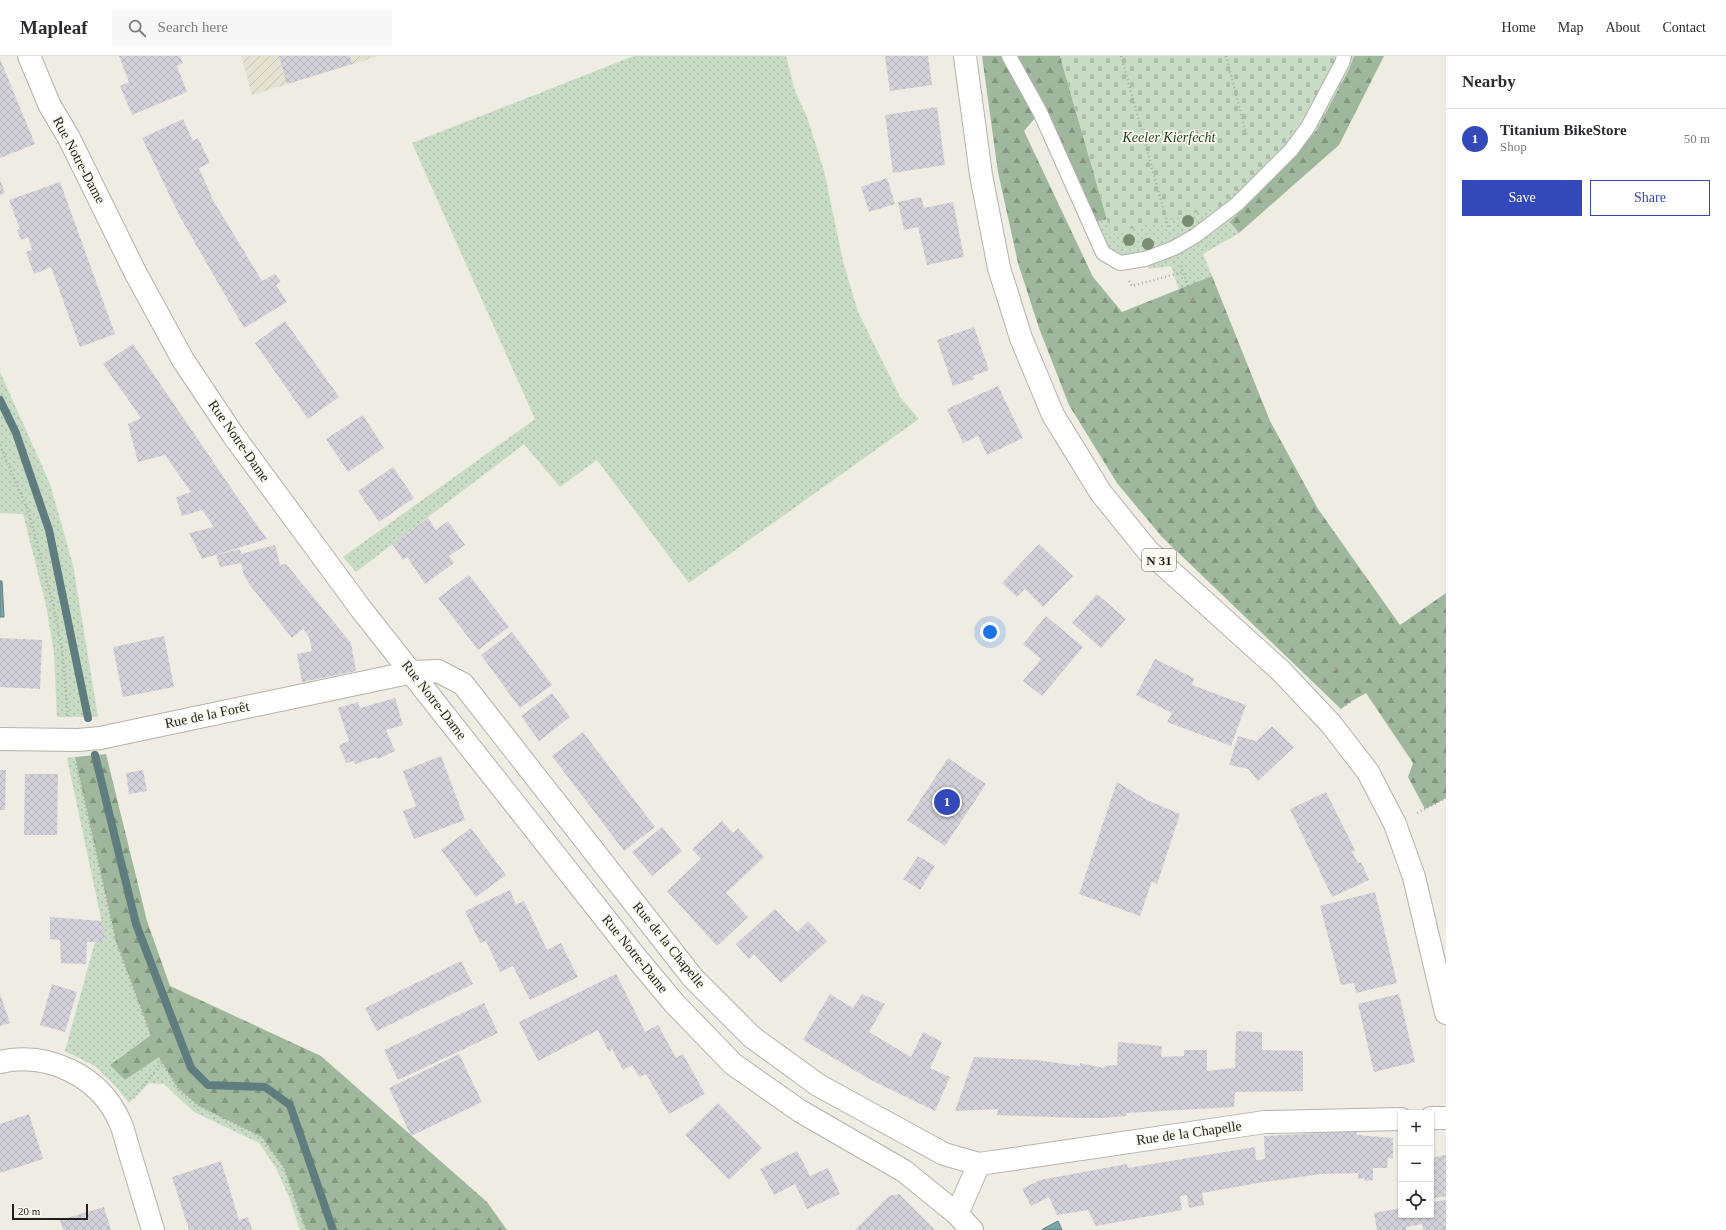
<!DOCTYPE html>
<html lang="en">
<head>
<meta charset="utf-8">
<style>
  :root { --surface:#fff; --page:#f7f7f7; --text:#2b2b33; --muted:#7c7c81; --line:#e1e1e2; --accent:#3349ba }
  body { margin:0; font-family:Georgia,serif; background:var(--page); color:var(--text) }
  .controls { position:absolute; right:12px; bottom:12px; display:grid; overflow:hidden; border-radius:0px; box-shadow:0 1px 3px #0004 }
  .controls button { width:36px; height:36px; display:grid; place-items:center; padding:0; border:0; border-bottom:1px solid var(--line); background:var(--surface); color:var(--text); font:20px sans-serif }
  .scale { position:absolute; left:12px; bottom:10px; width:76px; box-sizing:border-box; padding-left:4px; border:2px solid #201f1c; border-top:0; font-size:11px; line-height:14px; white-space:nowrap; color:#201f1c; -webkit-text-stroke:3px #fbf9f0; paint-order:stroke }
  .you { position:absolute; left:990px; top:576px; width:14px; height:14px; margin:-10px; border:3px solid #fff; border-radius:50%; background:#1a73e8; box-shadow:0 0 0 6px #1a73e833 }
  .badge { display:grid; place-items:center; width:26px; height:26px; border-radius:50%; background:var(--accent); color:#fff; font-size:13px; font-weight:700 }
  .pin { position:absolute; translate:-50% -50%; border:2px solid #fff; box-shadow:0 1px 4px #0006 }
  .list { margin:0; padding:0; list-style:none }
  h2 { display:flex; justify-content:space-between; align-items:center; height:52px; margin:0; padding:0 16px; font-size:17px }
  h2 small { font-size:13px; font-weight:400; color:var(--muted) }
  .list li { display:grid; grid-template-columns:26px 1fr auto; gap:12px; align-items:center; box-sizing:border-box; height:60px; padding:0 16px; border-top:1px solid var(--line) }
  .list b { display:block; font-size:15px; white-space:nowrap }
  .list p { margin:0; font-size:13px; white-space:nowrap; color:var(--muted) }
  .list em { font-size:13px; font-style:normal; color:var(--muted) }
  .actions { display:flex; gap:8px; padding:12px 16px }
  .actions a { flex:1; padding:9px 0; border:1px solid var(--accent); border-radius:0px; text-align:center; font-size:14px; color:var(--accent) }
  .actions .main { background:var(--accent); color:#fff }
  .icon { flex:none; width:22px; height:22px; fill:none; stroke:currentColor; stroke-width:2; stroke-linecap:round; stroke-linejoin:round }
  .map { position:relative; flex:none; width:1446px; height:1174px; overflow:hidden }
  header { display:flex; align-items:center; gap:24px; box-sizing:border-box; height:56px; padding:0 20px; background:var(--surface); border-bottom:1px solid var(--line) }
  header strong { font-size:19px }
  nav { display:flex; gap:22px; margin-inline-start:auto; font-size:14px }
  .search { width:280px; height:36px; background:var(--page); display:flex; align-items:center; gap:10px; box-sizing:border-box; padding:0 14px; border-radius:0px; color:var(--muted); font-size:15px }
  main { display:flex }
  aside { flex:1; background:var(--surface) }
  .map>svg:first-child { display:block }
  .industrial { fill:url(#industrial-furrows) }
  .grass { fill:url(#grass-dots) }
  .forest { fill:url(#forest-firs) }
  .cemetery { fill:url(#cemetery-stones) }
  .water { fill:#7aa5aa; stroke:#5f7d7f }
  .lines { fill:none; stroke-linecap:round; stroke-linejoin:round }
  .stream { stroke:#5f7d7f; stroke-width:8 }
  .building { fill:url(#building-cross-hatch) }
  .lane-casing { stroke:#b4b2a9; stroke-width:16 }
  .street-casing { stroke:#b4b2a9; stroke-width:24 }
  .primary-casing { stroke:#b4b2a9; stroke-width:24 }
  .path { stroke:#acaaa3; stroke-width:2.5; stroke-dasharray:1 3; stroke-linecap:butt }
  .lane { stroke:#fff; stroke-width:14 }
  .street { stroke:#fff; stroke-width:22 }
  .primary { stroke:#fff; stroke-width:22 }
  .tree { fill:#7a8d73 }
  .labels { text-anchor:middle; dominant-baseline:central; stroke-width:3.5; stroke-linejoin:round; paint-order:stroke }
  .shield { fill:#fbf9f0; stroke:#62605c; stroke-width:1 }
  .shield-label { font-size:13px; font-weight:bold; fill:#201f1c }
  .park-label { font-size:14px; font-style:italic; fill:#1b3f18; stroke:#fbf9f0 }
  .street-label { font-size:14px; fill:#201f1c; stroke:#fbf9f0 }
</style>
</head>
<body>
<header>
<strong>Mapleaf</strong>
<div class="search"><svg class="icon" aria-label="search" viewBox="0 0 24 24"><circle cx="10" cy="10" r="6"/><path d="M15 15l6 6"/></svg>Search here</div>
<nav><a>Home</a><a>Map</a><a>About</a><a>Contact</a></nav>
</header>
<main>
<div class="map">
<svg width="1446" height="1174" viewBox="0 0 1446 1174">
  <defs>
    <pattern id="industrial-furrows" width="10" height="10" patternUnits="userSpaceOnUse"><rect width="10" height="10" fill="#e6e2d2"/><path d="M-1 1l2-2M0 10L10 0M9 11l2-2" fill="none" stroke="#c5c1b4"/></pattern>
    <pattern id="grass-dots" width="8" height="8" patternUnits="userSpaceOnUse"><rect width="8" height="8" fill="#c7dbc5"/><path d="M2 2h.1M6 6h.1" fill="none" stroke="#abbca9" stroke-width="1.8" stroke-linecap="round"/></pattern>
    <pattern id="forest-firs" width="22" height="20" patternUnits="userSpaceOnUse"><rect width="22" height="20" fill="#9fb79c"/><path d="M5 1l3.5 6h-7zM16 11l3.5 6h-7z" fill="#81947e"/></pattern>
    <pattern id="cemetery-stones" width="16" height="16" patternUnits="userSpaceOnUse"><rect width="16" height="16" fill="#c7dbc5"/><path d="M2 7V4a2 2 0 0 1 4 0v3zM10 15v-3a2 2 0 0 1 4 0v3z" fill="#abbca9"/></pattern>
    <pattern id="building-cross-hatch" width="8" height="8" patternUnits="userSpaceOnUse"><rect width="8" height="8" fill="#d3d2da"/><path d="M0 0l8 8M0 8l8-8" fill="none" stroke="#b5b4ba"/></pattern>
  </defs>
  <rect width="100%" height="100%" fill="#eeece3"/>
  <path class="industrial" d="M241,0H379L252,39Z"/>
  <path class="grass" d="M634,0H786L795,35L807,61L824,115L843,205L858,256L900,341L919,363L689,527L597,404L560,431L524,388L356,516L343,501L535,363L412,87Z
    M1299,65L1316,75L1230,166L1239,177L1203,198L1212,220L1179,234L1171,210L1149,213L1145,203L1120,207L1103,197L1090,168L1107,163L1112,178L1285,88Z
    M0,316L50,428L73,509L98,661H57L54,597L46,549L23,458L0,457Z
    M75,701L116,885L151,979L111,1008L125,1024L159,1001L199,1050L262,1081L284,1112L306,1174H300L289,1141L276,1112L259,1087L194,1056L164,1028L149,1027L129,1047L118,1033L95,1010L65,995L95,886H106L67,702Z"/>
  <path class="forest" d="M982,0H1060L1107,163L1090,168L1040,56L1024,75L1093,221L1122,256L1212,220L1270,365L1318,453L1400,569L1446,537V742L1425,753L1408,721L1413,707L1366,637L1350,646L1341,653L1162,481L1117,427L1069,349L1039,272L1018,207L998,116Z
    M1354,0H1384L1339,89L1239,177L1230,166L1316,75L1349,13Z
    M106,698L147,865L170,930L321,1000L487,1146L507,1174H306L284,1112L262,1081L199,1050L178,1032L159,1001L125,1024L110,1009L151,979L116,885L75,701Z"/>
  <path class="cemetery" d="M1060,0H1354L1349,13L1316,75L1299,65L1285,88L1220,151L1111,178Z"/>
  <path class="water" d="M0,525H2L4,561H0Z
    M1058,1165L1062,1174H1043V1173Z"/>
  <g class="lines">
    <path class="stream" d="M0,344L16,377L49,474L88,662
      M95,699L136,868L191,1012L208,1029L265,1031L290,1049L333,1174"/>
  </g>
  <path class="building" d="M119,0H180L183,7L177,10L187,36L132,59L120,30L129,26Z
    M279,0H350L352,8L287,28Z
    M885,0H928L932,29L890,35Z
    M0,3L35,88L0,102Z
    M937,51L945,109L893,117L885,59Z
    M183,63L193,85L198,82L210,107L199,112L213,144L262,225L275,218L281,226L276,229L287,246L244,272L180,161L142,82Z
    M887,122L895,148L869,156L861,131Z
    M0,124L5,137L0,139Z
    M60,126L115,278L80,291L51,211L34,218L26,196L32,194L28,181L21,184L17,174L20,173L9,144Z
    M921,141L924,152L953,146L964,201L927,209L918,171L904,174L898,146Z
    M285,265L339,341L308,363L255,287Z
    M974,271L989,314L973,320L974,323L953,330L937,284Z
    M133,288L244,451L267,483L202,503L189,477L214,471L202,454L182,460L176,441L191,436L165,399L138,406L128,368L141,362L103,308Z
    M998,330L1023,382L987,399L978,380L963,387L947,353Z
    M363,359L384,392L348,416L326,383Z
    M393,411L414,442L379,466L358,435Z
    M428,462L436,474L448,465L465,489L449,500L454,507L425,528L407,501L403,504L392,488Z
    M1039,488L1073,520L1043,551L1025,533L1017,541L1002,527Z
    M275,489L280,509L286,508L351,587L356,615L302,626L297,598L312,595L309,581L303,573L292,582L249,528L244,519L241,507L220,511L216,499L240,493L241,498Z
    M469,519L509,571L478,594L438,542Z
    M1097,538L1126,563L1101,592L1072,567Z
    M1046,560L1083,591L1042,640L1023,625L1041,603L1023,588Z
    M512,576L552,629L520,652L481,599Z
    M164,580L174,631L123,641L113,591Z
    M0,582L42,584L40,633L0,631Z
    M1155,603L1194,622L1192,629L1246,649L1231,690L1167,666L1172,657L1136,639Z
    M552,637L570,661L539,685L521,660Z
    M395,642L403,669L386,674L395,695L378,703L376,701L355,708L354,705L346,707L339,689L349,685L338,652L358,646L360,652Z
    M1272,670L1294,691L1258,725L1248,713L1229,709L1238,680L1256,685Z
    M583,676L655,771L624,795L552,700Z
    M441,700L465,764L414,783L403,755L416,750L403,715Z
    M948,702L986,728L945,790L907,764Z
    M0,714H6L5,754H0Z
    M143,714L147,735L129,738L126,717Z
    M25,718H58L57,779H24Z
    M1117,726L1147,744L1180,758L1157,828L1152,825L1140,860L1079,838Z
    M1326,736L1355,794L1352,796L1358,807L1361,806L1369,824L1332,841L1290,753Z
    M722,765L733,777L738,772L764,801L726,837L748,861L717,890L667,835L701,803L692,793Z
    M662,771L682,795L652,820L632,796Z
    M471,772L506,819L476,841L441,794Z
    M918,800L935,810L920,834L903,823Z
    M510,834L516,849L524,845L547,894L561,887L578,921L530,944L513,910L500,916L486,885L480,887L465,855Z
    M1375,836L1397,927L1356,937L1354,927L1341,929L1320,850Z
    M775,853L797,876L808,865L827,885L781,927L754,898L749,903L736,888Z
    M50,861L102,865L106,886H87L86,908L61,907L60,884L50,883Z
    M461,905L473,928L377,975L365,952Z
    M616,918L645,976L658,969L676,1002L683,998L705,1038L669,1058L646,1018L639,1021L632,1009L623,1014L612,993L609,996L598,974L538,1005L519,966Z
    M52,928L77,936L65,976L40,969Z
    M0,938L10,967L0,970Z
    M830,938L853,952L862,938L885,948L869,976L911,1001L923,976L942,986L930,1012L950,1021L935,1055L871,1024L803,984Z
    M1399,938L1415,1006L1374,1016L1358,948Z
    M484,947L498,977L398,1024L384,994Z
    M1236,975L1262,976V994L1303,995V1035L1235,1036L1234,1051L1126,1057V1060L1102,1062H1078L997,1059L998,1053L955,1055L974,1001L1036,1004L1080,1010V1007L1104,1012L1105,1010L1117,1009L1118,986L1162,990L1161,1001L1184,1000V994H1207V1015L1235,1012Z
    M459,998L482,1046L411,1080L389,1032Z
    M718,1047L762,1092L729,1124L685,1079Z
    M29,1058L43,1103L0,1117V1068Z
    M1356,1075L1357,1079L1393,1082V1103L1388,1101L1387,1112H1373V1124L1365,1125L1364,1122L1358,1123V1117L1321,1118L1258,1127L1202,1137L1204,1149L1189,1152L1187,1139L1180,1140L1182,1154L1096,1170L1088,1154L1057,1159L1049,1141L1031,1150L1022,1133L1040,1124L1127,1108L1128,1112L1255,1091L1256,1104L1265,1103L1264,1080Z
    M797,1095L810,1120L828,1112L840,1138L807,1153L795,1128L774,1139L760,1113Z
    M1446,1099V1140L1431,1143V1102Z
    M221,1105L239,1164L248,1161L252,1174H189L172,1121Z
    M899,1138L935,1174H855L889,1140Z
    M1446,1144V1174H1423L1422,1168L1406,1171L1407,1174H1377L1374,1157L1401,1152V1159H1431V1146Z
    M104,1151L111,1174H63L60,1164Z"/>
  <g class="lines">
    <g class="lane-casing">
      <path id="lane" d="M1009,0L1040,56L1103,197L1120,207L1145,203L1174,192L1195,180L1237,148L1291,94L1308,71L1342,7L1344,0"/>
    </g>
    <g class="street-casing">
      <path id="street" d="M29,0L50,50L69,82L135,216L183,304L233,379L361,553L634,899L674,947L733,1008L800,1055L904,1115L957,1158L972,1174
        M0,683L78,684L100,682L413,616L438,615L463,628L693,922L752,981L818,1029L944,1098L979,1108L1265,1066L1401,1063
        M0,1006C48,995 100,1020 120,1066C125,1077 127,1090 131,1101C138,1125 146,1150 153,1174
        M1431,1062H1446
        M957,1158L979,1108"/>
    </g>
    <g class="primary-casing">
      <path id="primary" d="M965,0L981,119L999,212L1021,282L1053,359L1101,437L1148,495L1281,615L1331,668L1368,716L1395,768L1414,821L1446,957"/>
    </g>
    <path class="path" d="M1121,0L1169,173
      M1226,0L1247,81
      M1181,210L1272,471L1350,646L1346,649
      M1129,225L1132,230L1183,216
      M0,389L29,457L53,548L62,593L68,660
      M76,708L116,885L159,1001L178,1032L199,1050L262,1081L284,1112L306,1174
      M1417,757L1446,742
      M134,1042L162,1006"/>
    <use href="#lane" class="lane"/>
    <use href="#street" class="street"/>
    <use href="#primary" class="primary"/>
  </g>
  <g class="tree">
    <circle cx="1188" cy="165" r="6"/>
    <circle cx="1129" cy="184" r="6"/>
    <circle cx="1148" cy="188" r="6"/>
  </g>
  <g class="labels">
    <rect class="shield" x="1142" y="493" width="34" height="22" rx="3"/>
    <g class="shield-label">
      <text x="1159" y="504">N 31</text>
    </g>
    <g class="park-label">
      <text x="1169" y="81">Keeler Kierfecht</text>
    </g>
    <g class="street-label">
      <text transform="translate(79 104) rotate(62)">Rue Notre-Dame</text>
      <text transform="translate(239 385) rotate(55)">Rue Notre-Dame</text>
      <text transform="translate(434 644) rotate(52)">Rue Notre-Dame</text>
      <text transform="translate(207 659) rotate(-12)">Rue de la Forêt</text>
      <text transform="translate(669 889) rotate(51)">Rue de la Chapelle</text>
      <text transform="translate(635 898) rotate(51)">Rue Notre-Dame</text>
      <text transform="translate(1189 1077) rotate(-8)">Rue de la Chapelle</text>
    </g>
  </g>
</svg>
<div class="controls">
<button>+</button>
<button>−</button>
<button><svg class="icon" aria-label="locate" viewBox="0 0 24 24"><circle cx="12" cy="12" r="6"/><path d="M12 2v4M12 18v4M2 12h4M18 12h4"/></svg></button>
</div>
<div class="scale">20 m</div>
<div class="you"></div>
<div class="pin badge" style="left:947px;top:746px">1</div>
</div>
<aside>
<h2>Nearby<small></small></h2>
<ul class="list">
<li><span class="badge">1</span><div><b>Titanium BikeStore</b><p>Shop</p></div><em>50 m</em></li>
</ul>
<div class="actions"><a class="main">Save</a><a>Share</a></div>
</aside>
</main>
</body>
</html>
